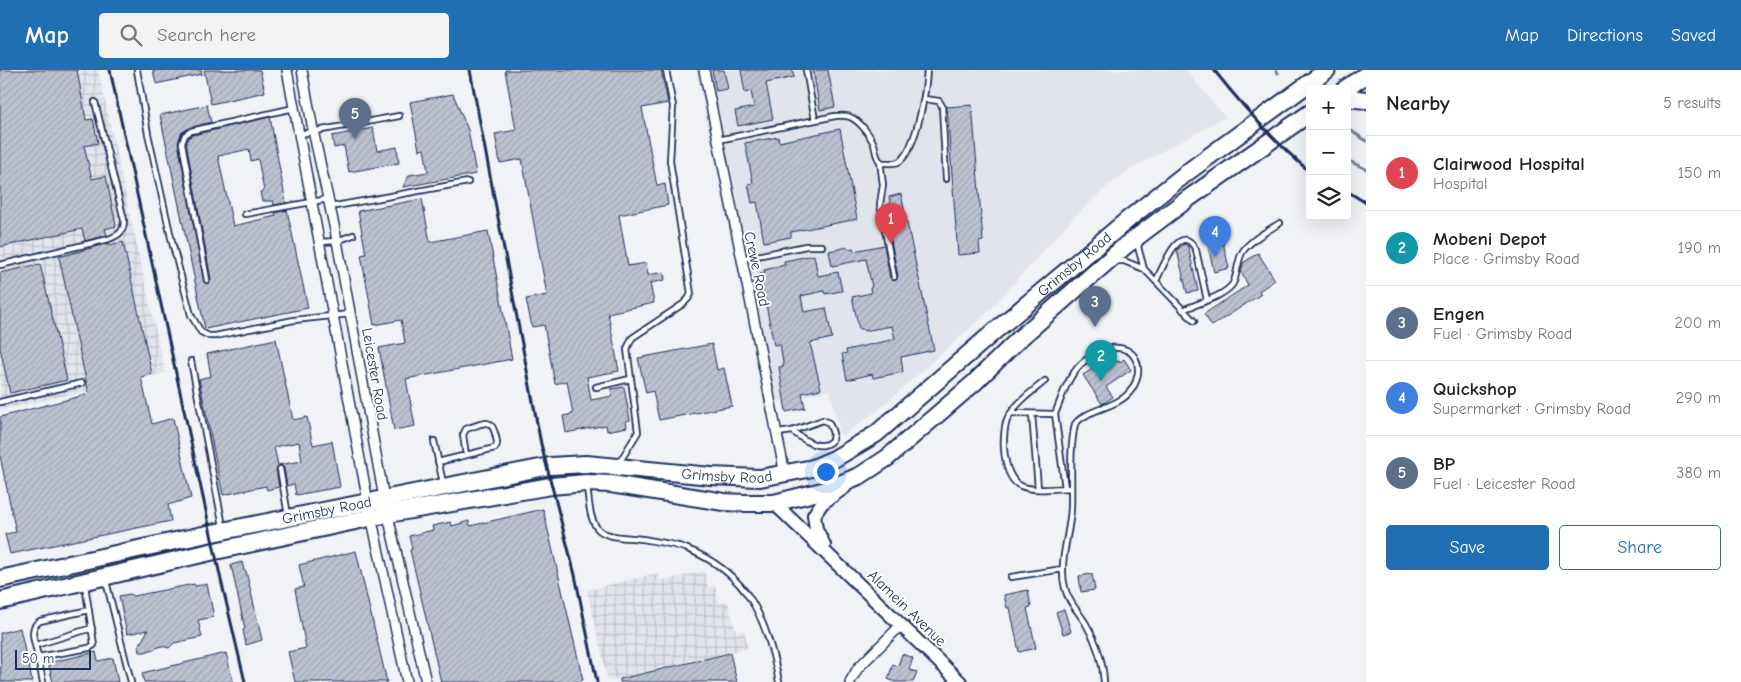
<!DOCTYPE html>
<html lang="en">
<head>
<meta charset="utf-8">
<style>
  :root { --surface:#fff; --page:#f2f2f2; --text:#222; --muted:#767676; --line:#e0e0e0; --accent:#1f6fb2 }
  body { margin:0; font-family:"Comic Neue",sans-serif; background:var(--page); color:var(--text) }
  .controls { position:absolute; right:15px; top:15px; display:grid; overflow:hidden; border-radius:5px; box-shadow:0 5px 20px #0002 }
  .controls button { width:45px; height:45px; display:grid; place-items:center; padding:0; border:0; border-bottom:1px solid var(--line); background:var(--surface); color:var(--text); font:25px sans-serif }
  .scale { position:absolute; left:15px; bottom:12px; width:76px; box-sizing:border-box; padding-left:5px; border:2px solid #1b2f5e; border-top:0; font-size:14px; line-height:18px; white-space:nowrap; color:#1b2f5e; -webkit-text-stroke:4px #fff; paint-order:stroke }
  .you { position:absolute; left:825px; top:401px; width:18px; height:18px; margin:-12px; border:4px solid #fff; border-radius:50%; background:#1a73e8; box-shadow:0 0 0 8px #1a73e833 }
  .badge { display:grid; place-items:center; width:32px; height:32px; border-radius:50%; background:var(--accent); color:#fff; font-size:16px; font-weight:700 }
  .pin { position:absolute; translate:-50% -41px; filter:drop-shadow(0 1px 2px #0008) }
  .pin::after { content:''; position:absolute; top:26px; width:18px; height:15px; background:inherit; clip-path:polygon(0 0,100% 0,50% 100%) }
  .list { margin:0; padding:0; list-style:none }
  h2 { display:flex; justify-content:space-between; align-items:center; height:65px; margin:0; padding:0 20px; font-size:21px }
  h2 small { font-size:16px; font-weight:400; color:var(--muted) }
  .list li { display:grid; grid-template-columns:32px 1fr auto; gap:15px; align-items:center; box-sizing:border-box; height:75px; padding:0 20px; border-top:1px solid var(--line) }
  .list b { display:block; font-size:19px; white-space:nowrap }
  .list p { margin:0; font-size:16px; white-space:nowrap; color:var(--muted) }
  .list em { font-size:16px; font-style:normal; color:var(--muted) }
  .actions { display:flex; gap:10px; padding:15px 20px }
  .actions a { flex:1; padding:11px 0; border:1px solid var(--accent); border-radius:5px; text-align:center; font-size:18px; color:var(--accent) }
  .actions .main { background:var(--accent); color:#fff }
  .icon { flex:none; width:28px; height:28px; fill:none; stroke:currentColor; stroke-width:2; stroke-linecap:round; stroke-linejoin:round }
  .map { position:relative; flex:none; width:1366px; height:612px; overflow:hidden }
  header { display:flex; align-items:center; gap:30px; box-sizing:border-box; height:70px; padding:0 25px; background:var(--accent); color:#fff }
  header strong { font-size:24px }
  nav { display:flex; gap:28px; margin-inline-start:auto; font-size:18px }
  .search { width:350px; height:45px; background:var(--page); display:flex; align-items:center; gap:12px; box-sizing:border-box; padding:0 18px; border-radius:5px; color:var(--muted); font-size:19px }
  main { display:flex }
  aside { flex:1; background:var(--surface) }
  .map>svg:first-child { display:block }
  .built { fill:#e1e4ea }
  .industrial { fill:url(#industrial-grid) }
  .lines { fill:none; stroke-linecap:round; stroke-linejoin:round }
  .stream { stroke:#707c9a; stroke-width:3 }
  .building { fill:url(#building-hatch); stroke:#1b2f5e; fill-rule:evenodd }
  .lane-casing { stroke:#1b2f5e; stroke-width:8 }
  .street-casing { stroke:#1b2f5e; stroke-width:12 }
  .secondary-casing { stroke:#1b2f5e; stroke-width:16 }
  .highway-casing { stroke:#1b2f5e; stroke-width:20 }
  .lane { stroke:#fff; stroke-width:4.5 }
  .street { stroke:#fff; stroke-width:9 }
  .secondary { stroke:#fff; stroke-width:12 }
  .highway { stroke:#fff; stroke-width:16 }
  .rail { stroke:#1b2f5e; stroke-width:3 }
  .labels { text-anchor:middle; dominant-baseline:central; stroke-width:4; stroke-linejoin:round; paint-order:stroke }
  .street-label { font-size:15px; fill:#1b2f5e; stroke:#fff }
</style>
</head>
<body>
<header>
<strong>Map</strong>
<div class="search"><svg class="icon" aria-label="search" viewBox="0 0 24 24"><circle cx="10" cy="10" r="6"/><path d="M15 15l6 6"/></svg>Search here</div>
<nav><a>Map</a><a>Directions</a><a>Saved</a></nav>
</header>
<main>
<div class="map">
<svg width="1366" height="612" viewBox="0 0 1366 612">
  <defs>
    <pattern id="industrial-grid" width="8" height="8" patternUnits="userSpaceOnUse" patternTransform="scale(1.25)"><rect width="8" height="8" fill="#e1e4ea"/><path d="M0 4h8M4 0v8" fill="none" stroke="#c0c4cb"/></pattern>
    <pattern id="building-hatch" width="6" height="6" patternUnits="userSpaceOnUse" patternTransform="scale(1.25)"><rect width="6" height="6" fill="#bcc2d0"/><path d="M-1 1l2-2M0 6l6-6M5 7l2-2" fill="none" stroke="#a1a7b5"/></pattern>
  </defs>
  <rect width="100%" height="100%" fill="#f1f2f5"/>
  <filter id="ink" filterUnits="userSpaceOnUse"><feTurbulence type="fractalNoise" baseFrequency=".02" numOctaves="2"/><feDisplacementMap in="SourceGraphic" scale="10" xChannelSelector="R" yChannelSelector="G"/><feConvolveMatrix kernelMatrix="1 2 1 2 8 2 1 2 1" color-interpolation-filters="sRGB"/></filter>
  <g filter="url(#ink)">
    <path class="built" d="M696,0H1186L1225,47L1156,85L1128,101L1108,116L1073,148L987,243L879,339L841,367L830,320L765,335Z"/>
    <path class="industrial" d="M0,0H98L165,303L0,340Z
      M704,501L708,517L715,516L719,533L728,531L736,563L744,561L748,578L608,611L587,520L658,503L660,511Z"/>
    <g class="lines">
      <path class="stream" d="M1276,0L1278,3
        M1347,58L1366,71
        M1347,90L1366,99"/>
    </g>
    <path class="building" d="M0,0H77L86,50L93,49L98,73L84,76L92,109L106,106L116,156L105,159L107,165L85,171L82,159L0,177Z
      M153,0H201L202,4L156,14Z
      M204,0H260L265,22L211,34Z
      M505,0H661L668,33L642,38L657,116L665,114L668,135L619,145L628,196L646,193L648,205L664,202L665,210L650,213L654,233L608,243L619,301L587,307L591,330L612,326L611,319L624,317L630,350L626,351L627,357L607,361L606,355L566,363L563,346L573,344L567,311L555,314L544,255L532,257L526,229L547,225L522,89L500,93L495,64L516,60Z
      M712,0H724L728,19L716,21Z
      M741,0H792L794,7L766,13L773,49L738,56L735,41L754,37L751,21L745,23Z
      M813,0H828L835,37L820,40Z
      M453,24L468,60L476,104L403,117L409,105L428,102L424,79L419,80L410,32Z
      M207,35L211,52L189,58L181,63L178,73L204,212L208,214L211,209L186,73L188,68L193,65L270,47L286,133L274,135L273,131H262L260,122L264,121L258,89L251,91L249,79L218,86L233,156L276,146L275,143L287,140L308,238L205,259L160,45Z
      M972,35L983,171L979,172L980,183L958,185L947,37Z
      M373,58L377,81L397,77L399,93L349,102L344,76L334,78L332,66Z
      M840,59L857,149L791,162V167L764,172L757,132L752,133L748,114L753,113L745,73L778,67L779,72Z
      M901,124L934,280L901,287L903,302L873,308L872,304L847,310L842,284L847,283L846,280L895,269L892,256L864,261L863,259H859L852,227L871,223L870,218L872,217L866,189L832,196L829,181L848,177L849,179L853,178L854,181L884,175L890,208L893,211L896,210L898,206L888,156L895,155L889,127Z
      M422,129L430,172L488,161L512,289L406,309L415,356L394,360L379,278L405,273L401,250L374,255L361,185L366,184L358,141Z
      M1220,159L1229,198L1214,202L1205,163Z
      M123,172L152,304L141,307L152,354L173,348L191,428L168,435L171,451L10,484L5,464L16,462L0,386V347L89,324L59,187L109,173V175Z
      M1184,174L1188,176L1198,221L1187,223L1177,180Z
      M1258,183L1275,210L1259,221L1261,224L1212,256L1204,244L1248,215L1241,202L1243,193Z
      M814,185L818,206L838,202L842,221L825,224L824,221L801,226L804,242L826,238L832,268L810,273L821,319L802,323L805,338L786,342L779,297L783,296V292L780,274L774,275L760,204L765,203L764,200L785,195L784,191Z
      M40,194L67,310L10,323L0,278V203Z
      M276,269L293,350L307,347L313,375L332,371L340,417L296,425L294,414L287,416L284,398L280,395L276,399L279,417L267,420L266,416L223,425L199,309L211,306L207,284ZM299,372L302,391L278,395L274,377Z
      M712,274L717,300L724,298L732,336L659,350L653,321L646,323L638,288Z
      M1124,289L1131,300L1106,317L1113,327L1102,334L1083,305L1094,298L1096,301L1103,297L1104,299L1119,290L1120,292Z
      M543,439L583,610L577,612H441L410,480L412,479L409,466L433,460L432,456L451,452L452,456L469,451L470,456Z
      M356,481L387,612H295L288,582L306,578L295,519L304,517L299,495Z
      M242,492L244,501H246L262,570L246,575L243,560L245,559L231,495Z
      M1092,504L1095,520L1081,522L1079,506Z
      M194,514L195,516L207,514L214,547L198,550L202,567L174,573L169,578L162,576L145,582H140L139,576L148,560L127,564L119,526L130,524L134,526Z
      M1028,520L1031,537L1027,538L1036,578L1019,582L1010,538H1007L1004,525Z
      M1064,539L1071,562L1063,564L1056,542Z
      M20,558L26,586L31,585L33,594L29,595L32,612H1L0,563Z
      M96,582L98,591L113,588L118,612H53L48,593Z
      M226,583L233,612H144L142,603Z
      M730,583L737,612H620V609Z
      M902,584L913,588L909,600L917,602L913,612H895L888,609L893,594L898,596Z"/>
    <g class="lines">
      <g class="lane-casing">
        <path id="lane" d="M137,0L148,64L172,172L191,245L201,262L209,266H215L294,250L350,244
          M806,0L815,50
          M924,29L939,31L942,36L946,109
          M300,64L399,46
          M718,70L835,46C840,46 846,45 850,47C860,51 869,64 873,72C876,78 875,85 879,90C883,94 885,93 890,93C894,93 896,94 900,91C917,77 926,21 927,0
          M880,91L883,115L880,134L894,207
          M330,137L468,112
          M245,144L328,129
          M320,172L337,171L353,165
          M1140,172L1138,177L1144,199L1194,251
          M742,189L806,176H822
          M1114,191H1124L1144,199
          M0,195L109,169C119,165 124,162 124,150L95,32
          M207,210L182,73L185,65L191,61L294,38
          M1156,211C1162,200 1180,148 1196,180L1207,230
          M1183,240C1198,233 1221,228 1232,215C1237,208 1237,194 1241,185C1245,173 1269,160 1280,153
          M191,291L223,456
          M1045,311C1033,321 1017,332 1009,346C1000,361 1002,408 1021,416C1036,422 1056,418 1071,418
          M596,317L630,309
          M0,332L82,313
          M1011,343L1055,344L1065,418
          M1032,344L1038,418
          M1055,344C1062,327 1067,308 1081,294C1089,287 1099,279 1111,278C1137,275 1145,299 1132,319C1119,339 1089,337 1075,354C1069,382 1072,410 1071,438C1070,464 1058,492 1065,518C1068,532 1079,542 1086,554C1096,571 1103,592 1104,612
          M778,363L792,361L823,350L829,353L833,363L832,370C820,383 803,369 792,361
          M434,371L443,413
          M438,392L495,378C498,374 497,372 496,367C491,345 483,354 466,359L463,365L466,385
          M619,393L638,362L627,279L632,268L683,234L688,229L691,224L670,91L673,36L666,0
          M280,399L288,445
          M587,417C589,430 589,451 599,460C609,469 634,467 648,470C660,472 673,474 685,478C749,503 767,549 779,612
          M1011,507L1063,499
          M106,511L131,612
          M36,575L92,558
          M38,587C36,575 27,558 40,551L89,540
          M43,612L38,587L89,578L94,575L85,515"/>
      </g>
      <g class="street-casing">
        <path id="street" d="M287,0L368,432L407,612
          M302,0L314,65L335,160L384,428L426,612
          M704,0L785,404
          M850,612L858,598L901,555"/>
      </g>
      <g class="secondary-casing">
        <path id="secondary" d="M774,433L960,612
          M824,475L816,459L814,445L822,433L845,417"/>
      </g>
      <g class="highway-casing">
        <g id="highway">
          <path d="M1345,19L1366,5"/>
          <path d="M1347,28L1366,30"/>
          <path id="s1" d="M0,509L212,463L550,396L586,394L711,406L760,408L813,398L834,389L876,364L996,260L1131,147L1189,101L1327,0"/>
          <path d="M0,531L215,481L388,444L551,416L586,413L611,414L724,432L745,433H774L826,420L861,405L887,388L974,313L1019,269L1125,176L1189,128L1310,43"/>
        </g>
      </g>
      <use href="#lane" class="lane"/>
      <use href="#street" class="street"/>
      <use href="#secondary" class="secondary"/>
      <use href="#highway" class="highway"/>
      <path class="rail" d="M110,0L221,510L245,612
        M470,0L541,374L575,505L597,612
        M1214,0C1243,37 1274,71 1310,102
        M1347,121L1366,133"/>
    </g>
  </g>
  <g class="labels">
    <g class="street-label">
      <text stroke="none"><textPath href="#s1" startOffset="1159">Grimsby Road</textPath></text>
      <text transform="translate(757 199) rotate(78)">Crewe Road</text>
      <text transform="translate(375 304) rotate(80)">Leicester Road</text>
      <text stroke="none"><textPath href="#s1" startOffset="739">Grimsby Road</textPath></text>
      <text stroke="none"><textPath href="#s1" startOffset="334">Grimsby Road</textPath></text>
      <text transform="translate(907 538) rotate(44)">Alamein Avenue</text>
    </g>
  </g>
</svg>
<div class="controls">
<button>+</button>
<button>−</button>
<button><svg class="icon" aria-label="layers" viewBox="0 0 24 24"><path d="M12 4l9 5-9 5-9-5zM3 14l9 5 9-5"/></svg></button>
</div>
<div class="scale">50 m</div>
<div class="you"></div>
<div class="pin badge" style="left:891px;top:174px;background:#e0444e">1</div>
<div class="pin badge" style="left:1101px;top:311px;background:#0f9aa8">2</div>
<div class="pin badge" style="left:1095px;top:257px;background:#5c6f8a">3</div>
<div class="pin badge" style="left:1215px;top:187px;background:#3f7fe0">4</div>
<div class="pin badge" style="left:355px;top:69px;background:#5c6f8a">5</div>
</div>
<aside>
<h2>Nearby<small>5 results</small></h2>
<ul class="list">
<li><span class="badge" style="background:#e0444e">1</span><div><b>Clairwood Hospital</b><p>Hospital</p></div><em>150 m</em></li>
<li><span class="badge" style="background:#0f9aa8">2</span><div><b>Mobeni Depot</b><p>Place · Grimsby Road</p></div><em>190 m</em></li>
<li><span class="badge" style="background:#5c6f8a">3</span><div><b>Engen</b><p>Fuel · Grimsby Road</p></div><em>200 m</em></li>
<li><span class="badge" style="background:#3f7fe0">4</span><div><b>Quickshop</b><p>Supermarket · Grimsby Road</p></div><em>290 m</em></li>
<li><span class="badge" style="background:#5c6f8a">5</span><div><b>BP</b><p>Fuel · Leicester Road</p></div><em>380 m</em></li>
</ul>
<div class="actions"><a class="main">Save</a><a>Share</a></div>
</aside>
</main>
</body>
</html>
